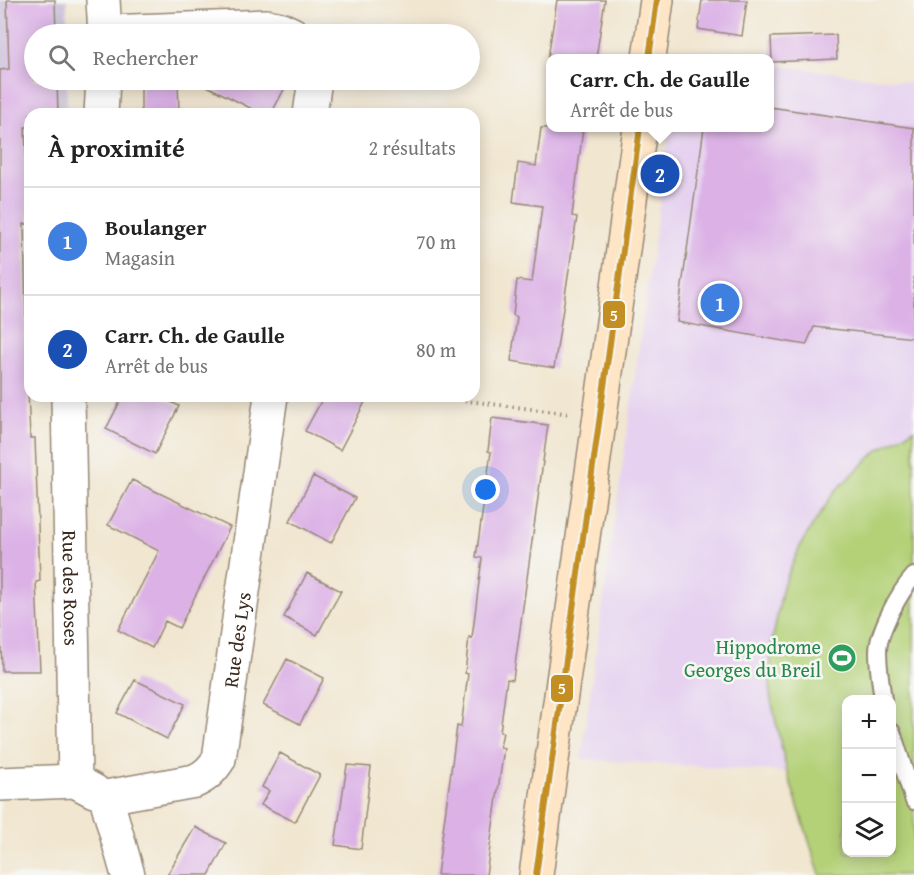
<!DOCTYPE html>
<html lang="fr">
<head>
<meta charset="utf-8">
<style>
  :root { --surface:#fff; --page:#f6f6f6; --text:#222; --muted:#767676; --line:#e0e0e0; --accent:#d1495b }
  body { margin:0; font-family:"Gentium Book Plus",serif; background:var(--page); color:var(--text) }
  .controls { position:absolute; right:18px; bottom:18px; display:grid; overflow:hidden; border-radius:12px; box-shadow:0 3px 15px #0003 }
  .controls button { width:54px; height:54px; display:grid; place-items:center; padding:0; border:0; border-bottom:2px solid var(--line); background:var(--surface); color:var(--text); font:30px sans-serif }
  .you { position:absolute; left:486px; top:490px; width:21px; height:21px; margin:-15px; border:4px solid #fff; border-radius:50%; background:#1a73e8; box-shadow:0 0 0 9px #1a73e833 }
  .badge { display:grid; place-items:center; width:39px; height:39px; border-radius:50%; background:var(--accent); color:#fff; font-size:20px; font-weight:700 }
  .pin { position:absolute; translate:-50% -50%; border:3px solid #fff; box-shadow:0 2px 6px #0006 }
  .popup { position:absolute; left:546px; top:54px; width:228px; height:78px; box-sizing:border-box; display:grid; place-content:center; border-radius:12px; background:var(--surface); filter:drop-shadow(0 2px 4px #0005); font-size:20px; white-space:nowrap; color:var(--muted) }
  .popup b { font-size:22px; color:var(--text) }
  .popup::after { content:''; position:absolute; left:50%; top:100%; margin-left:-12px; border:12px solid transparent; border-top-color:var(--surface) }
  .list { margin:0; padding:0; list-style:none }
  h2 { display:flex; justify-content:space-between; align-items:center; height:78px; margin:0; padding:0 24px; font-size:26px }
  h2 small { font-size:20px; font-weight:400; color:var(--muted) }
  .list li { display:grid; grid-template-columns:39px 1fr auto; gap:18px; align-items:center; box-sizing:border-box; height:108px; padding:0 24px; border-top:2px solid var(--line) }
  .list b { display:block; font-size:22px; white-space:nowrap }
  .list p { margin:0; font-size:20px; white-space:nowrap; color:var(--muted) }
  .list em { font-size:20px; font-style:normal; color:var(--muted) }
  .icon { flex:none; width:33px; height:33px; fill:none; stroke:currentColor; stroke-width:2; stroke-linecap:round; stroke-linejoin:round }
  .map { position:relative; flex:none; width:914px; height:875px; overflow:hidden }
  .search { position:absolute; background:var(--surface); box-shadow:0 3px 15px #0003; left:24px; top:24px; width:456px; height:66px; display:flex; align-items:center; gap:15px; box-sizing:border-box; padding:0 21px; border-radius:33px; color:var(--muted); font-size:22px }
  .panel { position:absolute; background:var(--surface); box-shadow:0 3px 15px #0003; left:24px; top:108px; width:456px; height:294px; border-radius:18px }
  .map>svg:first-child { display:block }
  .built { fill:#e6d2f0 }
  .industrial { fill:#c8bfd8 }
  .green { fill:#b4d178; stroke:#787e4b; stroke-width:1.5; fill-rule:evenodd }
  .building { fill:#dbb1e6 }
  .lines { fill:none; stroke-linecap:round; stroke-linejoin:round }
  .service-casing { stroke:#968877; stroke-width:20 }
  .minor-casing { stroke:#968877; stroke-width:36 }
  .secondary-casing { stroke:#968877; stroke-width:36 }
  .path { stroke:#968877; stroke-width:4; stroke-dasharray:1.5 4.5; stroke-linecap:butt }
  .service { stroke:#fff; stroke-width:16 }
  .minor { stroke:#fff; stroke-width:33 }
  .secondary { stroke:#fde5c5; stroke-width:33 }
  .bus-1-casing { stroke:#f6f6f2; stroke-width:10 }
  .bus-1 { stroke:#c38f23; stroke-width:6 }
  .labels { text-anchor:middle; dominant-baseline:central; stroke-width:5; stroke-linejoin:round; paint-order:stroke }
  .street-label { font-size:20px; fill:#3b2a1e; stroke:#f6f6f2 }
  .leisure-label { font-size:20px; fill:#27864d; stroke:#f6f6f2; text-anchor:end }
  .line-badge { stroke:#f6f6f2; stroke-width:2 }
  .badge-label { font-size:16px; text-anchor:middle; font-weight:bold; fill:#fff }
</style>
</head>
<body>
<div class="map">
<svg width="914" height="875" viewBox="0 0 914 875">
  <rect width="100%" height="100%" fill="#f6f6f2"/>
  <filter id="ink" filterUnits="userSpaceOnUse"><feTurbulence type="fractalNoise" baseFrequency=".0167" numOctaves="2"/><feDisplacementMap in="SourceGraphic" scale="12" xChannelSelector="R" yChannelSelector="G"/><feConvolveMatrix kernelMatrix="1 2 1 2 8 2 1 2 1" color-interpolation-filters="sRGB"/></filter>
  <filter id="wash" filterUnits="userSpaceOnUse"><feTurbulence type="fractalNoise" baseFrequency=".008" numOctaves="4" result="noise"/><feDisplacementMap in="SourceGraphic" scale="24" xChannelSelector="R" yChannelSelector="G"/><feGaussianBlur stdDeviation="1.35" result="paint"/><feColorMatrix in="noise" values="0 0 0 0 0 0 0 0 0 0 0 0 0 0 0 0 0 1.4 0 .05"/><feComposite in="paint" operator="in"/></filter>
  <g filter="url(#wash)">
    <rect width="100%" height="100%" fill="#f1e6d0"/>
    <path class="built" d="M770,64L914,83V429L877,451L770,695L787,772L581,759L670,128H770Z"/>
    <path class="industrial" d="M0,0H67V34H34V80H67V114H30V131L0,132Z"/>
    <path class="green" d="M914,429V875H820L787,772L770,695L771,648L783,586L802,542L835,491L877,451ZM846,700H892V852H846Z"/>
    <g id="blocks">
      <path class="building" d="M7,0H55L56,34H34V80H57L58,114H30V127H25L29,224H24L27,368L30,438H35L40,581L36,582L40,671H2L0,618V70L9,69Z
        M557,0H605L596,58H548Z
        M702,0H747L742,36L698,29Z
        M836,35L837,59L772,62L771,37Z
        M141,80H178L179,114H141Z
        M195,80H289L271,114H262Z
        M770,107L914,128V338L814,327L806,345L677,322L704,128H770Z
        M541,128H583L572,216L577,217L554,368L511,361L517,317L513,315L517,280L532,282L542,206L513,202L518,163L536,166Z
        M123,396H159L179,406L155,454L106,429Z
        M324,396H353L365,402L340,450L305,431Z
        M492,418L548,425L513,680L507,679L500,732H503L500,747L504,748L486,875H437L457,726L461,727L468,674L465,673L469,637L472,638L482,558L476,557L491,452L488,451Z
        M313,476L355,498L331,543L290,521Z
        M132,480L230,527L179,628L165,621L152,648L118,630L159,551L108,525Z
        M307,573L341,591L317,635L284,617Z
        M287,659L324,678L300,724L263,705Z
        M135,680L185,704L167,739L117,713Z
        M280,753L320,775L295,822L261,805L269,791L262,787Z
        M347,765L371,767L361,849L335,845Z
        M195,827L226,843L209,875H167Z"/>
    </g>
  </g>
  <g filter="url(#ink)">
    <use href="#blocks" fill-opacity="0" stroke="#968877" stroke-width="1.5"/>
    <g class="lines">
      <g class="service-casing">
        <path id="service" d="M883,700C881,684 878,668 878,652C878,631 900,591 914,576
          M892,732L914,801"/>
      </g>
      <g class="minor-casing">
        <g id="minor">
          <path d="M103,0L105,34"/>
          <path d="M105,32L267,26L281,29L292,34"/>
          <path d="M101,114L103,80"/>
          <path d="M310,114L315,80"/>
          <path id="s1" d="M68,396L75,781"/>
          <path d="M0,784L75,781L94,791"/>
          <path id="s2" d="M106,797L195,781C206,776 212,770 219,759L271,396"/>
          <path d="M106,797L128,875"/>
        </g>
      </g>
      <g class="secondary-casing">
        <path id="secondary" d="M649,58L657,0
          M536,875L640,128"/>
      </g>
      <path class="path" d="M429,396L571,414"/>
      <use href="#service" class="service"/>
      <use href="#minor" class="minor"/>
      <use href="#secondary" class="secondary"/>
      <g class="bus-1-casing">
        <path id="bus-1" d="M649,58L657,0
          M536,875L640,128"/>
      </g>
      <use href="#bus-1" class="bus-1"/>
    </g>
  </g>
  <defs>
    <g id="stadium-disc" transform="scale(1.5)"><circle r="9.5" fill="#2e9e5b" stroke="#f6f6f2"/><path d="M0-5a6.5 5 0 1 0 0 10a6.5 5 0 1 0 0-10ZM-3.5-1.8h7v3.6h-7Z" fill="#fff"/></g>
  </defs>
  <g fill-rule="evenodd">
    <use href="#stadium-disc" x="842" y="658"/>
  </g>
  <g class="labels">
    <g class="street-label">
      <text stroke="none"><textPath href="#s1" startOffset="192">Rue des Roses</textPath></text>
      <text stroke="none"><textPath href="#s2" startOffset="244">Rue des Lys</textPath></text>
    </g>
    <g class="leisure-label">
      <text x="821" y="646">Hippodrome<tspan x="821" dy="23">Georges du Breil</tspan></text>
    </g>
  </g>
  <g class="line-badge">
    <rect x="602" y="300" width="24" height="29" rx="6" fill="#c38f23"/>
    <rect x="550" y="674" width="24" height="29" rx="6" fill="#c38f23"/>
  </g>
  <g class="badge-label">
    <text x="614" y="321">5</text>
    <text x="562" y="694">5</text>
  </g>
</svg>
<div class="controls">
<button>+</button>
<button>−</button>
<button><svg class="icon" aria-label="layers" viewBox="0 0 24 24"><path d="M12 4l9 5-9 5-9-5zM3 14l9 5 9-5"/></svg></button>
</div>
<div class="you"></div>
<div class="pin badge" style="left:720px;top:303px;background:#3f7fe0">1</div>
<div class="pin badge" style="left:660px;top:174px;background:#1a4fb4">2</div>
<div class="popup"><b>Carr. Ch. de Gaulle</b>Arrêt de bus</div>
<div class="search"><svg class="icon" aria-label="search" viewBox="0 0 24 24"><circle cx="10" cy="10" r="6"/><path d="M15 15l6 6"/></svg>Rechercher</div>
<section class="panel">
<h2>À proximité<small>2 résultats</small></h2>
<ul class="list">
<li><span class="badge" style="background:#3f7fe0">1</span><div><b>Boulanger</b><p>Magasin</p></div><em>70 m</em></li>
<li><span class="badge" style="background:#1a4fb4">2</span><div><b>Carr. Ch. de Gaulle</b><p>Arrêt de bus</p></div><em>80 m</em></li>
</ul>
</section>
</div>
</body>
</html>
